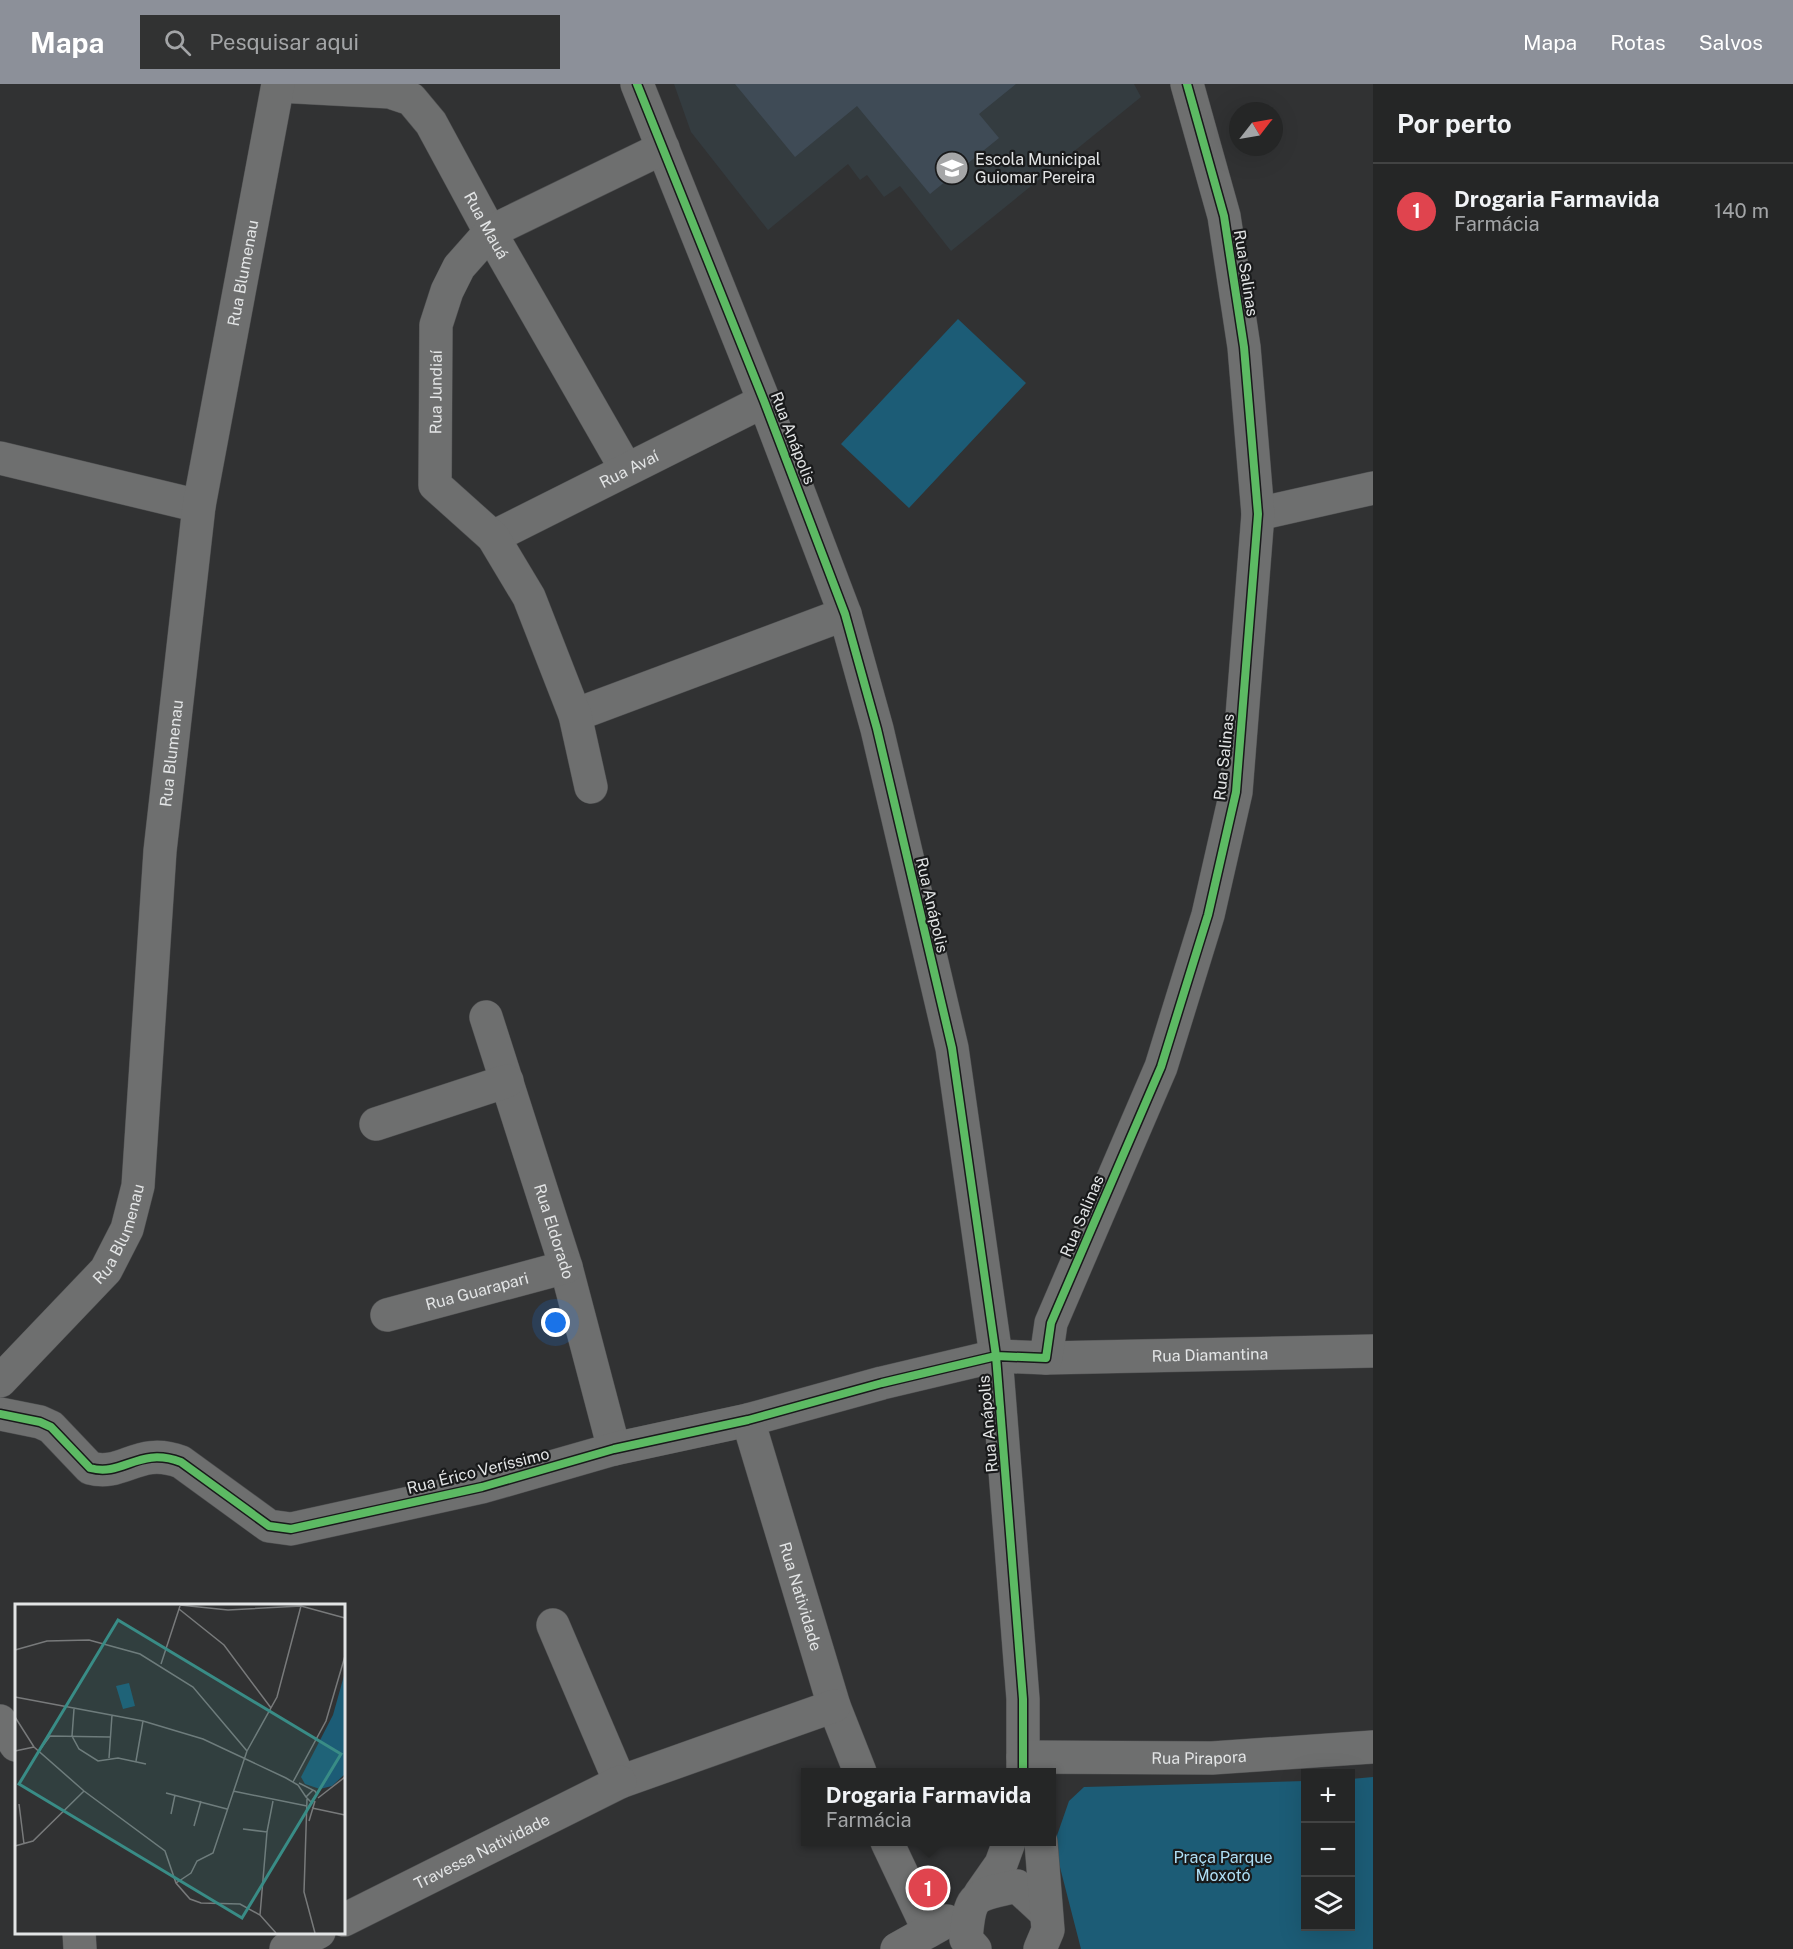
<!DOCTYPE html>
<html lang="pt">
<head>
<meta charset="utf-8">
<style>
  :root { --surface:#252626; --page:#313232; --text:#f1f3f6; --muted:#a3a5a7; --line:#424343; --accent:#8c9099 }
  body { margin:0; font-family:"Public Sans",sans-serif; background:var(--page); color:var(--text) }
  .controls { position:absolute; right:18px; bottom:18px; display:grid; overflow:hidden; border-radius:0px; box-shadow:0 6px 24px #0002 }
  .controls button { width:54px; height:54px; display:grid; place-items:center; padding:0; border:0; border-bottom:2px solid var(--line); background:var(--surface); color:var(--text); font:30px sans-serif }
  .compass { position:absolute; left:1229px; top:18px; width:54px; height:54px; border-radius:50%; background:var(--surface); box-shadow:0 6px 24px #0002; rotate:59deg }
  .you { position:absolute; left:556px; top:1239px; width:21px; height:21px; margin:-15px; border:4px solid #fff; border-radius:50%; background:#1a73e8; box-shadow:0 0 0 9px #1a73e833 }
  .badge { display:grid; place-items:center; width:39px; height:39px; border-radius:50%; background:var(--accent); color:#fff; font-size:20px; font-weight:700 }
  .pin { position:absolute; translate:-50% -50%; border:3px solid #fff; box-shadow:0 2px 6px #0006 }
  .popup { position:absolute; left:801px; top:1684px; width:255px; height:78px; box-sizing:border-box; display:grid; place-content:center; border-radius:0px; background:var(--surface); filter:drop-shadow(0 2px 4px #0005); font-size:20px; white-space:nowrap; color:var(--muted) }
  .popup b { font-size:22px; color:var(--text) }
  .popup::after { content:''; position:absolute; left:50%; top:100%; margin-left:-12px; border:12px solid transparent; border-top-color:var(--surface) }
  .list { margin:0; padding:0; list-style:none }
  h2 { display:flex; justify-content:space-between; align-items:center; height:78px; margin:0; padding:0 24px; font-size:26px }
  h2 small { font-size:20px; font-weight:400; color:var(--muted) }
  .list li { display:grid; grid-template-columns:39px 1fr auto; gap:18px; align-items:center; box-sizing:border-box; height:96px; padding:0 24px; border-top:2px solid var(--line) }
  .list b { display:block; font-size:22px; white-space:nowrap }
  .list p { margin:0; font-size:20px; white-space:nowrap; color:var(--muted) }
  .list em { font-size:20px; font-style:normal; color:var(--muted) }
  .icon { flex:none; width:33px; height:33px; fill:none; stroke:currentColor; stroke-width:2; stroke-linecap:round; stroke-linejoin:round }
  .map { position:relative; flex:none; width:1373px; height:1865px; overflow:hidden }
  header { display:flex; align-items:center; gap:36px; box-sizing:border-box; height:84px; padding:0 30px; background:var(--accent); color:#fff }
  header strong { font-size:28px }
  nav { display:flex; gap:33px; margin-inline-start:auto; font-size:21px }
  .search { width:420px; height:54px; background:var(--page); display:flex; align-items:center; gap:15px; box-sizing:border-box; padding:0 21px; border-radius:0px; color:var(--muted); font-size:22px }
  main { display:flex }
  aside { flex:1; background:var(--surface) }
  .map>svg:first-child { display:block }
  .built { fill:#343c40 }
  .green { fill:#1c5c76 }
  .building { fill:#3f4b56 }
  .lines { fill:none; stroke-linecap:round; stroke-linejoin:round }
  .minor-casing { stroke:#4e4f50; stroke-width:34 }
  .minor { stroke:#6e6f6f; stroke-width:33 }
  .cycleway-casing { stroke:#191a1b; stroke-width:11 }
  .cycleway { stroke:#5cba63; stroke-width:8 }
  .labels { text-anchor:middle; dominant-baseline:central; stroke-width:4.5; stroke-linejoin:round; paint-order:stroke }
  .poi-label { font-size:16px; fill:#e3e5e6; stroke:#191a1b; text-anchor:start }
  .street-label { font-size:16px; fill:#e3e5e6; stroke:#191a1b }
  .park-label { font-size:16px; fill:#afdff6; stroke:#191a1b }
  .inset-road { fill:none; stroke:#787a7b; stroke-width:1.5 }
  .view { fill:#398c86; fill-opacity:0.15; stroke:#398c86; stroke-width:3 }
  .inset-edge { fill:none; stroke:#e3e5e6; stroke-width:3 }
</style>
</head>
<body>
<header>
<strong>Mapa</strong>
<div class="search"><svg class="icon" aria-label="search" viewBox="0 0 24 24"><circle cx="10" cy="10" r="6"/><path d="M15 15l6 6"/></svg>Pesquisar aqui</div>
<nav><a>Mapa</a><a>Rotas</a><a>Salvos</a></nav>
</header>
<main>
<div class="map">
<svg width="1373" height="1865" viewBox="0 0 1373 1865">
  <rect width="100%" height="100%" fill="#313233"/>
  <path class="built" d="M674,0H1134L1141,13L951,167L900,102L884,113L867,91L860,96L848,80L768,146L691,48Z"/>
  <path class="green" d="M958,235L1026,299L909,424L841,360Z
    M1373,1693V1865H1081L1054,1760L1069,1717L1084,1703L1305,1697L1306,1842H1350L1351,1695Z"/>
  <path class="building" d="M735,0H1016L979,30L999,54L930,110L857,22L795,73Z"/>
  <g class="lines">
    <g class="minor-casing">
      <g id="minor">
        <path d="M637,0L764,317L845,530L877,645L952,964L996,1272L1023,1615V1688"/>
        <path id="s1" d="M278,2L390,8L411,15L431,39L490,148L626,385"/>
        <path d="M0,374L199,422"/>
        <path d="M1258,430L1373,404"/>
        <path id="s2" d="M493,453L764,317"/>
        <path d="M575,631L845,530"/>
        <path id="s3" d="M591,703L575,631L529,513L493,453L435,401L436,241L447,207L459,183L490,148L663,64"/>
        <path id="s4" d="M486,933L566,1183L614,1365"/>
        <path d="M376,1040L507,997"/>
        <path id="s5" d="M387,1231L566,1183"/>
        <path id="s6" d="M1046,1274L1373,1267"/>
        <path id="s7" d="M0,1297L106,1186L127,1145L138,1102L160,767L199,422L278,0"/>
        <path d="M0,1330L40,1338L51,1343L90,1384C124,1393 138,1362 181,1378L269,1442L291,1445L482,1403L614,1365L748,1336L882,1299L996,1272L1046,1274L1051,1239L1161,983L1208,831L1236,708L1258,430L1244,263L1224,132L1187,0"/>
        <path id="s8" d="M748,1336L834,1622L860,1688"/>
        <path d="M553,1541L620,1698L834,1622"/>
        <path d="M0,1637L16,1661"/>
        <path id="s9" d="M1023,1673L1212,1674L1373,1663"/>
        <path d="M887,1758L929,1847"/>
        <path d="M980,1810L1001,1780L1009,1758"/>
        <path id="s10" d="M344,1836L620,1698"/>
        <path d="M79,1848L80,1865"/>
        <path d="M286,1865L319,1848"/>
        <path d="M897,1865L947,1837"/>
        <path d="M975,1865L966,1855C970,1809 973,1812 1017,1802L1045,1828"/>
        <path d="M1040,1865L1048,1846L1041,1758"/>
      </g>
    </g>
    <use href="#minor" class="minor"/>
    <g class="cycleway-casing">
      <path id="cycleway" d="M637,0L764,317L845,530L877,645L952,964L996,1272L1023,1615V1688
        M0,1330L40,1338L51,1343L90,1384C124,1393 138,1362 181,1378L269,1442L291,1445L482,1403L614,1365L748,1336L882,1299L996,1272L1046,1274L1051,1239L1161,983L1208,831L1236,708L1258,430L1244,263L1224,132L1187,0"/>
    </g>
    <use href="#cycleway" class="cycleway"/>
  </g>
  <defs>
    <g id="school-disc" transform="scale(1.725)"><circle r="9.5" fill="#a5a6a7" stroke="#191a1b"/><path d="M0-5L7-2L0 1L-7-2ZM-4 1L0 2.5L4 1V4Q0 6-4 4Z" fill="#fff"/></g>
  </defs>
  <g fill-rule="evenodd">
    <use href="#school-disc" x="952" y="84"/>
  </g>
  <g class="labels">
    <g class="poi-label">
      <text x="975" y="75">Escola Municipal<tspan x="975" dy="18">Guiomar Pereira</tspan></text>
    </g>
    <g class="street-label">
      <text stroke="none"><textPath href="#s1" startOffset="282">Rua Mauá</textPath></text>
      <text stroke="none"><textPath href="#s7" startOffset="1164">Rua Blumenau</textPath></text>
      <text transform="translate(1246 189) rotate(81)">Rua Salinas</text>
      <text stroke="none"><textPath href="#s3" startOffset="441">Rua Jundiaí</textPath></text>
      <text transform="translate(793 354) rotate(69)">Rua Anápolis</text>
      <text stroke="none"><textPath href="#s2" startOffset="152">Rua Avaí</textPath></text>
      <text stroke="none"><textPath href="#s7" startOffset="678">Rua Blumenau</textPath></text>
      <text transform="translate(1224 673) rotate(-84)">Rua Salinas</text>
      <text transform="translate(932 821) rotate(77)">Rua Anápolis</text>
      <text transform="translate(1082 1132) rotate(-67)">Rua Salinas</text>
      <text stroke="none"><textPath href="#s7" startOffset="192">Rua Blumenau</textPath></text>
      <text stroke="none"><textPath href="#s4" startOffset="225">Rua Eldorado</textPath></text>
      <text stroke="none"><textPath href="#s5" startOffset="93">Rua Guarapari</textPath></text>
      <text stroke="none"><textPath href="#s6" startOffset="164">Rua Diamantina</textPath></text>
      <text transform="translate(988 1340) rotate(-95)">Rua Anápolis</text>
      <text transform="translate(478 1387) rotate(-14)">Rua Érico Veríssimo</text>
      <text stroke="none"><textPath href="#s8" startOffset="184">Rua Natividade</textPath></text>
      <text stroke="none"><textPath href="#s9" startOffset="176">Rua Pirapora</textPath></text>
      <text stroke="none"><textPath href="#s10" startOffset="154">Travessa Natividade</textPath></text>
    </g>
    <g class="park-label">
      <text x="1223" y="1773">Praça Parque<tspan x="1223" dy="18">Moxotó</tspan></text>
    </g>
  </g>
  <g transform="translate(15 1520)">
    <rect width="330" height="330" fill="#313233"/>
    <path d="M330,68V170L317,182L305,185L290,180L286,173L318,111ZM114,79L120,102L108,105L101,82Z" fill="#1c5c76"/>
    <path class="inset-road" d="M165,1L213,6L286,2L330,14M164,5L209,41L256,104M0,46L32,37L74,36L125,50L178,83L232,147L198,249L182,257L176,269L161,279M146,60L165,2M0,93L128,117L188,135L271,174L283,181L291,193M59,105L57,132L64,145L83,157L103,154L131,160M0,113L19,143L69,187L150,247L161,279L175,295L186,299L225,300L245,311L261,329M0,147L19,143M24,147L35,132L95,133M232,147L262,93L286,2M94,154L97,111M121,157L128,117M278,178L311,117L330,52M284,179L300,187L302,190L296,198L291,193L298,186M218,187L292,202M151,189L212,205M303,194L330,173M292,195L289,288L300,329M4,200L9,240M297,204L330,211M156,210L160,191M294,217L300,197M179,222L186,197M228,225L252,228L258,197M0,242L18,237L69,187M245,311L252,228"/>
    <path class="view" d="M103,16L326,150L227,314L4,180Z"/>
    <rect width="330" height="330" class="inset-edge"/>
  </g>
</svg>
<div class="controls">
<button>+</button>
<button>−</button>
<button><svg class="icon" aria-label="layers" viewBox="0 0 24 24"><path d="M12 4l9 5-9 5-9-5zM3 14l9 5 9-5"/></svg></button>
</div>
<svg class="compass" viewBox="-18 -18 36 36"><path d="M0-13l5 13h-10z" fill="#e53935"/><path d="M0 13l5-13h-10z" fill="#a3a5a7"/></svg>
<div class="you"></div>
<div class="pin badge" style="left:928px;top:1804px;background:#e0444e">1</div>
<div class="popup"><b>Drogaria Farmavida</b>Farmácia</div>
</div>
<aside>
<h2>Por perto<small></small></h2>
<ul class="list">
<li><span class="badge" style="background:#e0444e">1</span><div><b>Drogaria Farmavida</b><p>Farmácia</p></div><em>140 m</em></li>
</ul>
</aside>
</main>
</body>
</html>
